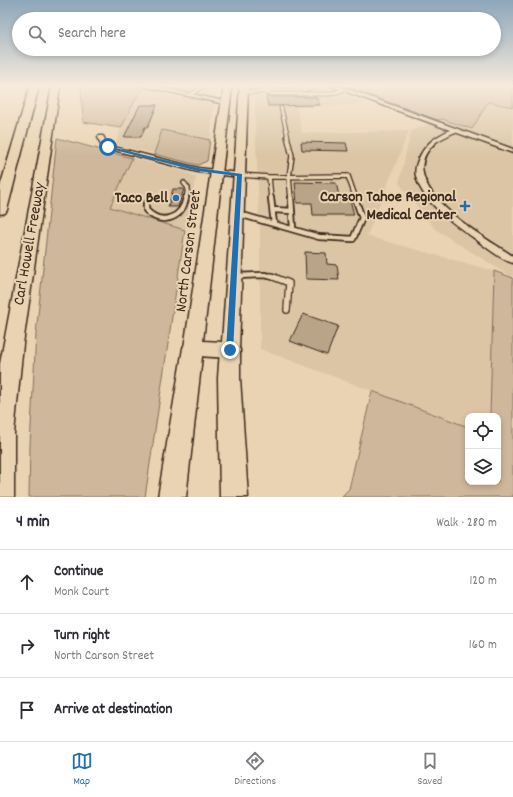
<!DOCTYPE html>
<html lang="en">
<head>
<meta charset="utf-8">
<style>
  :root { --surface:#fff; --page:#f2f2f3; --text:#2b2b33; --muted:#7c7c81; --line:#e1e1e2; --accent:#1f6fb2 }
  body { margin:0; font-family:Dekko,sans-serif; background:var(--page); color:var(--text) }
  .controls { position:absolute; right:12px; bottom:12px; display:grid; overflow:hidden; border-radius:8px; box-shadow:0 2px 6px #0003 }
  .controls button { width:36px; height:36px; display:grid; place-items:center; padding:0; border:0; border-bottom:1px solid var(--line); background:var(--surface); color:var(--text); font:20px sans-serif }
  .stop { position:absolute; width:12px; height:12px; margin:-9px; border:3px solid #1f6fb2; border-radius:50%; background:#fff }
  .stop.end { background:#1f6fb2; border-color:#fff; box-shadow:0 1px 4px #0008 }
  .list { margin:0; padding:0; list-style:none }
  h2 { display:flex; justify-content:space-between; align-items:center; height:52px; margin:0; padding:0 16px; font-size:17px }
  h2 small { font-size:13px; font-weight:400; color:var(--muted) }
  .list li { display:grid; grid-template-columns:26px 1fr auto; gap:12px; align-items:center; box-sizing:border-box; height:64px; padding:0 16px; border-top:1px solid var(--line) }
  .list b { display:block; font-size:15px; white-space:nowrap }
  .list p { margin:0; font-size:13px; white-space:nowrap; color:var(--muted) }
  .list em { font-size:13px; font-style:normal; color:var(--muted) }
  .icon { flex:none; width:22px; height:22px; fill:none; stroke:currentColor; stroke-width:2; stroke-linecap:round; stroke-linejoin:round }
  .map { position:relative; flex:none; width:513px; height:497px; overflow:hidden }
  .search { position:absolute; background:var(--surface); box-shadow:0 2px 6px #0003; left:12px; right:12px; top:12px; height:44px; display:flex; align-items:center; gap:10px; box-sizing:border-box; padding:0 14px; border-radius:22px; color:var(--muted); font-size:15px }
  .sheet { height:244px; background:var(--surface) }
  nav { display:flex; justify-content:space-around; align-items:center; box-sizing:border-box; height:56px; border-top:1px solid var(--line); background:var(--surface); font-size:11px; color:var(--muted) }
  nav a { display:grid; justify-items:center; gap:2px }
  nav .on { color:var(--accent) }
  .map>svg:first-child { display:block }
  .built { fill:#dbc5a5 }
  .green { fill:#ceb79a; stroke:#84705c }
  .building { fill:#b9a488; stroke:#3b2a1e }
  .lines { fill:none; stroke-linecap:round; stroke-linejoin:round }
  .lane-far3-casing { stroke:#3b2a1e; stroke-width:5 }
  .lane-far2-casing { stroke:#3b2a1e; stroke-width:6 }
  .lane-far1-casing { stroke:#3b2a1e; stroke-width:8 }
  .lane-casing { stroke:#3b2a1e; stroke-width:8 }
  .street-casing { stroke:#3b2a1e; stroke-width:3 }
  .primary-casing { stroke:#3b2a1e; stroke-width:3 }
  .highway-casing { stroke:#3b2a1e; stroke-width:3 }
  .lane-far3 { stroke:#ead3b2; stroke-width:3 }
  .lane-far2 { stroke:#ead3b2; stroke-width:3.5 }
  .lane-far1 { stroke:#ead3b2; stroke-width:4.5 }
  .lane { stroke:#ead3b2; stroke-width:5.5 }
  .street { fill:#ead3b2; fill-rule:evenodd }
  .primary { fill:#ead3b2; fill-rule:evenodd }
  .highway { fill:#ead3b2; fill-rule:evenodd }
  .route { fill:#1f6fb2 }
  .poi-dot { fill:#1f6fb2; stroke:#ead3b2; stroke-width:1.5 }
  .labels { text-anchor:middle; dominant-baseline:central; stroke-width:4; stroke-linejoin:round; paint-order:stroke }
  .poi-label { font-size:16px; font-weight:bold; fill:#3b2a1e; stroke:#ead3b2; text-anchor:end }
  .street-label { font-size:16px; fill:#3b2a1e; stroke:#ead3b2 }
</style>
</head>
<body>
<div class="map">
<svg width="513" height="497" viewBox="0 0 513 497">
  <rect width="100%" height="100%" fill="#ead3b2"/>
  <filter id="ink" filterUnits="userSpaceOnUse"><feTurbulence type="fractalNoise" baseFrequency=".025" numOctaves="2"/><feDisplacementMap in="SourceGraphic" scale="8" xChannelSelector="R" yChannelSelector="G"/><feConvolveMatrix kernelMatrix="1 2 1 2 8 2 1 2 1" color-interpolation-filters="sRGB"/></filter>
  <g filter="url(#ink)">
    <path class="built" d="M144,86H216L210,140L162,130L154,153L115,145L121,128Z
      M255,86H322L363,102L354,105L297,107L302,133L409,131L367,236L494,271L490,416H468V427L260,349V236L255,117Z
      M488,102L513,107V278L435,229L399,183L411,131L442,119L472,130Z
      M132,158L186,172L196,177L185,230L110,207Z"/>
    <path class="green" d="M81,86H127L141,89L121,128L83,122Z
      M345,86H513V107L488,102L472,129L442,119L438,120Z
      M162,130L210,140L207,161L198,165L154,154Z
      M57,138L132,158L110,207L185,230L145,497H29L30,445L36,334Z
      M494,271L513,278V497H341L349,489L372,391L468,427V482H498V416H490Z"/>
    <path class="building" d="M266,96L271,97H316L320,105L268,106Z
      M140,105H157L148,127H145L141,137H124Z
      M301,142L346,143L348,151L302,150Z
      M295,182L336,183L340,200H350L354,215H313L312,203H297Z
      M173,189H184L178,207H168Z
      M305,252L326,253L327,264L337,265L339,280L306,279Z
      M303,314L338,326L327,355L290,341Z"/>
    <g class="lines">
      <g class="lane-far3-casing">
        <path id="lane-far3" d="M265,90H303L313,87
          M244,92H265L264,86
          M265,92L271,94H330L343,90
          M190,95L204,86
          M281,108L288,137"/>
      </g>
      <g class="lane-far2-casing">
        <path id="lane-far2" d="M287,136L292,156L289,177L291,199
          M240,175L269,177L348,176L356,199
          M269,177L271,199
          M184,183L188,188L186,199"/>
      </g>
      <g class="lane-far1-casing">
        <path id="lane-far1" d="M271,198L274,224
          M291,198L293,229
          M146,204V210C161,226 182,219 186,198
          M273,210L292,211
          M239,214L319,237L353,239L362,218L355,198
          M237,276L264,275L275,277"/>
      </g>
      <g class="lane-casing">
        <path id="lane" d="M271,276L289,283L287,310"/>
      </g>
      <g class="street-casing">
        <path id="street" d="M142,86H154L228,102L225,104Z
          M331,86H339L513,149V153L455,132C449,135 442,138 436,142C387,184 484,237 513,256V263C501,260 485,246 474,238C454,224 421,201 416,176C414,169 417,162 420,156C427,142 437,136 450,130Z
          M99,136H103L107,144L110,146L198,168L239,173L243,175L239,177L198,172L106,148L101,145L98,137Z"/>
      </g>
      <g class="primary-casing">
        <path id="primary" d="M224,86H232L203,341L222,342L240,86H248L239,350L236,355C225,359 199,357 187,353L184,348Z"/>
      </g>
      <g class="highway-casing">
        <path id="highway" d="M30,86H39L7,210L5,213L0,214V187Z
          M52,86H60L23,344L14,433V497H0V364Z
          M193,339L200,342L203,348L186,497H158L183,348L186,342Z
          M230,341L237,344L240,350V378L248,497H220L218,378L220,350L223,344Z"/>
      </g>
      <use href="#lane-far3" class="lane-far3"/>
      <use href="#lane-far2" class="lane-far2"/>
      <use href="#lane-far1" class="lane-far1"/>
      <use href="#lane" class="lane"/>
      <use href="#street" class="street"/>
      <use href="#primary" class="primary"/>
      <use href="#highway" class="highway"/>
    </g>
  </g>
  <linearGradient id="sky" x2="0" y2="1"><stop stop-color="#8da6bb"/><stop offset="0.55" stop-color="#f6ebdc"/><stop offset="1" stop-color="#f6ebdc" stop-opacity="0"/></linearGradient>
  <rect width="513" height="156" fill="url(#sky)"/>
  <path class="route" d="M107,146L198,168L242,174L233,352H227L226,350L237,176L198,171L107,148Z"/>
  <g class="poi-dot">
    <circle cx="176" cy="198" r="4"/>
    <path d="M463 200h4v4h4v4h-4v4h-4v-4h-4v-4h4z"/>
  </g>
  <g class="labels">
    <g class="poi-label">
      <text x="456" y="197">Carson Tahoe Regional<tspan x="456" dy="18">Medical Center</tspan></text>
      <text x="168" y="198">Taco Bell</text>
    </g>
    <g class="street-label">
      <text transform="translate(30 244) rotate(-80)">Carl Howell Freeway</text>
      <text transform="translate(189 251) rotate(-83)">North Carson Street</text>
    </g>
  </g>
</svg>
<div class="controls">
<button><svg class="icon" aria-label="locate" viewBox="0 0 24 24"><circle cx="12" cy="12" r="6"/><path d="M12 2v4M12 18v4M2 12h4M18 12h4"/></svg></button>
<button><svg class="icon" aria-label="layers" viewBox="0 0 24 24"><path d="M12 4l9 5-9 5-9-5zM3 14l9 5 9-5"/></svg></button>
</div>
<div class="stop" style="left:108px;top:147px"></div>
<div class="stop end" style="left:230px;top:350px"></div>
<div class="search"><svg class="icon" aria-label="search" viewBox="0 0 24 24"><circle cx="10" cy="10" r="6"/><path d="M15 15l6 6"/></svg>Search here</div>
</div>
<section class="sheet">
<h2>4 min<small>Walk · 280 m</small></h2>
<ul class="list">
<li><svg class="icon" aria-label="ahead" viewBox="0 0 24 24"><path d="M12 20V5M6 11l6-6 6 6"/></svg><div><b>Continue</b><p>Monk Court</p></div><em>120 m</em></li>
<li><svg class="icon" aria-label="right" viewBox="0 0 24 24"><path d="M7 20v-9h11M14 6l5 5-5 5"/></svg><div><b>Turn right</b><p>North Carson Street</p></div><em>160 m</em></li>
<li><svg class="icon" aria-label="arrive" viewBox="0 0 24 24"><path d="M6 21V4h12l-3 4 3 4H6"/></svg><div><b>Arrive at destination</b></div></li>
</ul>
</section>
<nav>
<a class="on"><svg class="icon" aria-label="map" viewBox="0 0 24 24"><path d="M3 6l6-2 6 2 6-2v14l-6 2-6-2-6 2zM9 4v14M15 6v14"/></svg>Map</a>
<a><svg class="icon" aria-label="directions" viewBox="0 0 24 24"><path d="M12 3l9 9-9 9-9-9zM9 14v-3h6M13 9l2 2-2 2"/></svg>Directions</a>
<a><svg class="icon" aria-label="saved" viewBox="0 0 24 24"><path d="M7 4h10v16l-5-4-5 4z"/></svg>Saved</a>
</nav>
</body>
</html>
